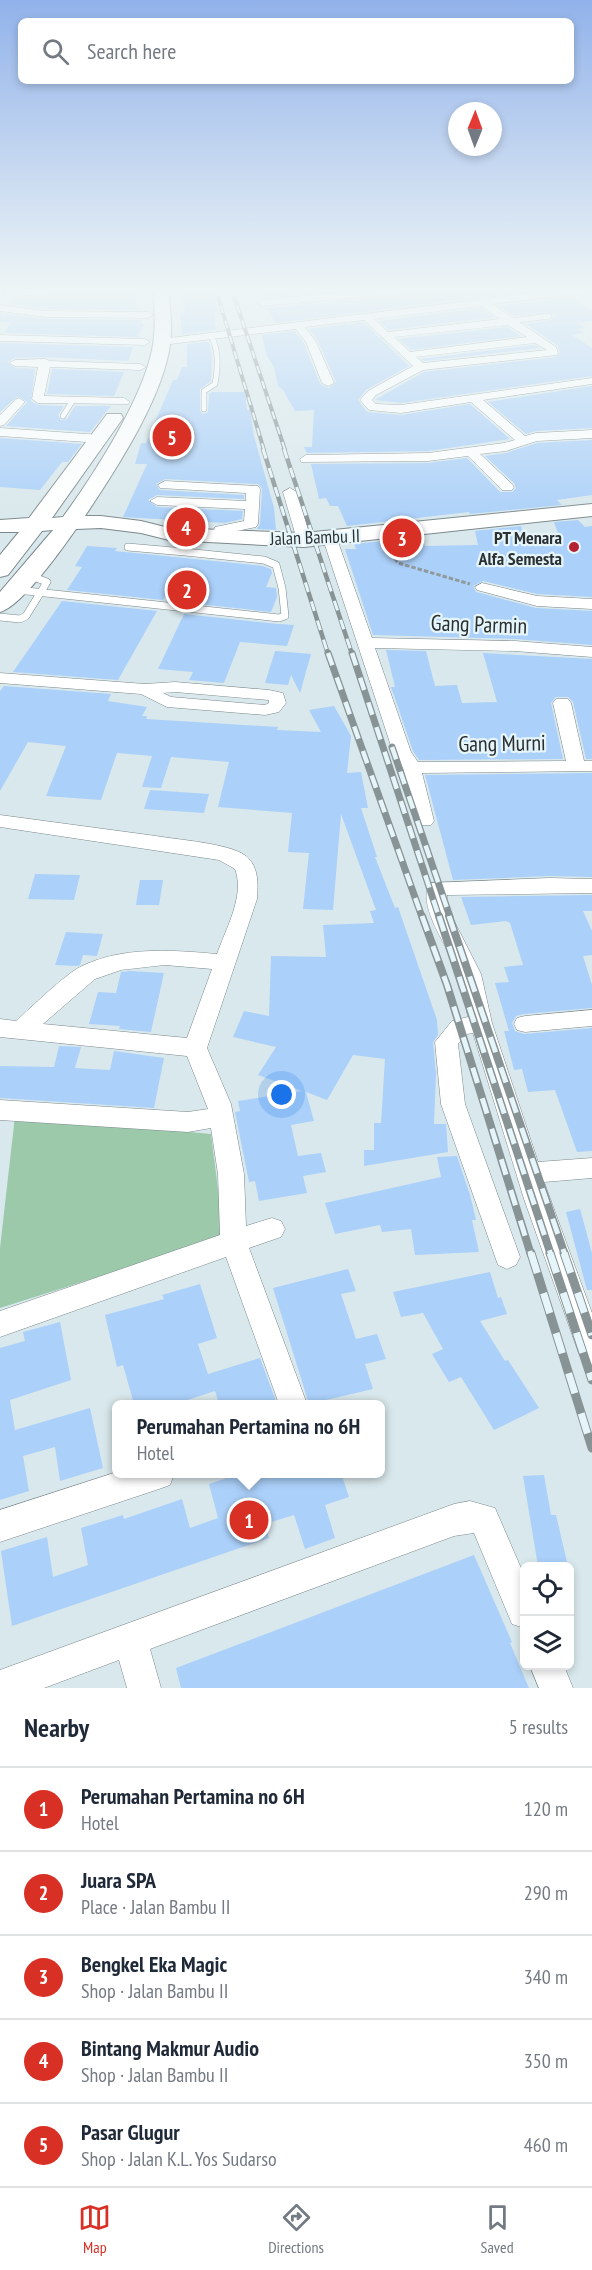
<!DOCTYPE html>
<html lang="en">
<head>
<meta charset="utf-8">
<style>
  :root { --surface:#fff; --page:#f6f6f7; --text:#1f2937; --muted:#747a83; --line:#e0e1e3; --accent:#d93025 }
  body { margin:0; font-family:"PT Sans Narrow",sans-serif; background:var(--page); color:var(--text) }
  .controls { position:absolute; right:18px; bottom:18px; display:grid; overflow:hidden; border-radius:9px; box-shadow:0 3px 9px #0003 }
  .controls button { width:54px; height:54px; display:grid; place-items:center; padding:0; border:0; border-bottom:2px solid var(--line); background:var(--surface); color:var(--text); font:30px sans-serif }
  .compass { position:absolute; left:448px; top:102px; width:54px; height:54px; border-radius:50%; background:var(--surface); box-shadow:0 3px 9px #0003; rotate:1deg }
  .you { position:absolute; left:282px; top:1095px; width:21px; height:21px; margin:-15px; border:4px solid #fff; border-radius:50%; background:#1a73e8; box-shadow:0 0 0 9px #1a73e833 }
  .badge { display:grid; place-items:center; width:39px; height:39px; border-radius:50%; background:var(--accent); color:#fff; font-size:20px; font-weight:700 }
  .pin { position:absolute; translate:-50% -50%; border:3px solid #fff; box-shadow:0 2px 6px #0006 }
  .popup { position:absolute; left:112px; top:1400px; width:273px; height:78px; box-sizing:border-box; display:grid; place-content:center; border-radius:9px; background:var(--surface); filter:drop-shadow(0 2px 4px #0005); font-size:20px; white-space:nowrap; color:var(--muted) }
  .popup b { font-size:22px; color:var(--text) }
  .popup::after { content:''; position:absolute; left:50%; top:100%; margin-left:-12px; border:12px solid transparent; border-top-color:var(--surface) }
  .list { margin:0; padding:0; list-style:none }
  h2 { display:flex; justify-content:space-between; align-items:center; height:78px; margin:0; padding:0 24px; font-size:26px }
  h2 small { font-size:20px; font-weight:400; color:var(--muted) }
  .list li { display:grid; grid-template-columns:39px 1fr auto; gap:18px; align-items:center; box-sizing:border-box; height:84px; padding:0 24px; border-top:2px solid var(--line) }
  .list b { display:block; font-size:22px; white-space:nowrap }
  .list p { margin:0; font-size:20px; white-space:nowrap; color:var(--muted) }
  .list em { font-size:20px; font-style:normal; color:var(--muted) }
  .icon { flex:none; width:33px; height:33px; fill:none; stroke:currentColor; stroke-width:2; stroke-linecap:round; stroke-linejoin:round }
  .map { position:relative; flex:none; width:592px; height:1688px; overflow:hidden }
  .search { position:absolute; background:var(--surface); box-shadow:0 3px 9px #0003; left:18px; right:18px; top:18px; height:66px; display:flex; align-items:center; gap:15px; box-sizing:border-box; padding:0 21px; border-radius:9px; color:var(--muted); font-size:22px }
  .sheet { height:498px; background:var(--surface) }
  nav { display:flex; justify-content:space-around; align-items:center; box-sizing:border-box; height:84px; border-top:2px solid var(--line); background:var(--surface); font-size:16px; color:var(--muted) }
  nav a { display:grid; justify-items:center; gap:3px }
  nav .on { color:var(--accent) }
  .map>svg:first-child { display:block }
  .green { fill:#9cc9a9 }
  .building { fill:#abd0f9 }
  .lines { fill:none; stroke-linecap:round; stroke-linejoin:round }
  .lane-far1-casing { stroke:#7b888c; stroke-width:6 }
  .lane-casing { stroke:#7b888c; stroke-width:8 }
  .street-casing { stroke:#7b888c; stroke-width:1 }
  .primary-casing { stroke:#7b888c; stroke-width:2 }
  .path { stroke:#8f9a9d; stroke-width:3; stroke-dasharray:4.5 2; stroke-linecap:butt }
  .lane-far1 { stroke:#fff; stroke-width:5 }
  .lane { stroke:#fff; stroke-width:7 }
  .street { fill:#fff; fill-rule:evenodd }
  .primary { fill:#fff; fill-rule:evenodd }
  .rail-far4-casing { stroke:#889395; stroke-width:4 }
  .rail-far3-casing { stroke:#889395; stroke-width:4.5 }
  .rail-far2-casing { stroke:#889395; stroke-width:7 }
  .rail-far1-casing { stroke:#889395; stroke-width:8 }
  .rail-casing { stroke:#889395; stroke-width:9 }
  .rail-far4 { stroke:#e6f5fa; stroke-width:2; stroke-dasharray:8; stroke-linecap:butt }
  .rail-far3 { stroke:#e6f5fa; stroke-width:3; stroke-dasharray:10; stroke-linecap:butt }
  .rail-far2 { stroke:#e6f5fa; stroke-width:4.5; stroke-dasharray:13; stroke-linecap:butt }
  .rail-far1 { stroke:#e6f5fa; stroke-width:5; stroke-dasharray:16; stroke-linecap:butt }
  .rail { stroke:#e6f5fa; stroke-width:7; stroke-dasharray:21; stroke-linecap:butt }
  .poi-dot { fill:#b42231; stroke:#e6f5fa; stroke-width:2 }
  .labels { text-anchor:middle; dominant-baseline:central; stroke-width:4.5; stroke-linejoin:round; paint-order:stroke }
  .far-street-label { font-size:18px; fill:#2b3132; stroke:#e6f5fa }
  .far-poi-label { font-size:18px; font-weight:bold; fill:#2b3132; stroke:#e6f5fa; text-anchor:end }
  .street-label { font-size:22px; fill:#2b3132; stroke:#e6f5fa }
</style>
</head>
<body>
<div class="map">
<svg width="592" height="1688" viewBox="0 0 592 1688">
  <rect width="100%" height="100%" fill="#d9e8ec"/>
  <path class="green" d="M15,1116L211,1134L224,1237L0,1308V1248Z"/>
  <path class="building" d="M64,290H139L135,306H138L137,310L46,309L9,304L15,299L57,295Z
    M181,290H206V293H213L219,314H215L216,330L182,334L180,312H185Z
    M270,290H343L261,298L259,294L272,293Z
    M415,290H537L275,323L267,308L408,295Z
    M570,297L592,311V321L577,323L585,328L577,329L584,333L572,335L592,348V376L401,403L375,400L424,372L557,357L560,352L557,345L526,324L551,320L554,317L552,313L514,316L498,306Z
    M480,308L494,317L389,330L379,321Z
    M0,313L46,319L142,320L141,324H144L138,337L4,333L11,323L0,322Z
    M363,322L409,366L366,390L358,400L367,412L401,415L470,404L510,439L428,451L307,453L304,447H312L314,410L295,411L283,390L278,386L274,367L267,356L262,335L295,331L304,343L320,384L329,388L336,382L318,341L309,329Z
    M507,327L521,336L411,350L399,339Z
    M209,342L212,359L211,377V381L200,389V411L203,414L208,412L209,394L212,392H245L247,410H250L254,436L274,508L276,530L257,529L260,524L262,489L258,484L165,479L156,484L160,490L244,495V499L157,495L148,500L157,507L243,511L242,519L225,523L123,517L147,464H135L141,443H146L173,380H177L182,367H187V344Z
    M0,343L133,347L128,361L45,357L15,358L7,362L15,368L35,369L31,401L38,405L64,406L58,415L61,420L67,419L75,406H111L90,432L6,426L27,402L18,396L0,412Z
    M535,345L540,348L424,361L421,359Z
    M52,369L124,372L114,396L47,394Z
    M592,386V428L536,431L526,434L488,402Z
    M0,438L82,444L68,462H62L40,490L0,487Z
    M592,440V495L557,500L562,505L470,514L469,512L347,526L338,506H330L326,498L319,499L311,464L428,463L467,458L500,492H512L516,488L514,483L485,456L506,453L537,443Z
    M578,520L585,527L592,526V597L537,594L483,581L473,586L476,592L536,608L592,611V645L515,639L373,635L345,549H356L354,544L421,537L425,546L478,545L475,531L521,526L525,542H561L554,522Z
    M87,546L117,548L115,551L263,566L271,569L272,573L266,587L276,588L277,597L271,612L189,603L199,581L179,571L163,600L67,590L82,567L75,566Z
    M62,601L157,611L118,680L13,672Z
    M184,614L278,624L294,625L287,646L240,642L224,683L189,680L193,672L158,669Z
    M386,650L426,651L435,686L457,685L462,703L497,702L483,653L592,659V759H586L573,702L568,697H556L551,703L563,759L419,760L413,751L391,687H395Z
    M275,651L311,654L300,693L291,675L288,685L265,683Z
    M4,686L111,694L108,701L147,707L142,716H147L146,719L278,727L277,730L321,732L309,710L334,706L351,736L347,773L361,772L368,808H361L377,857H375L395,908L398,907L437,1020L438,1035L433,1042L436,1074L434,1124H446L448,1152L364,1166V1150H374V1123H381L385,1059L353,1055L327,1100L306,1092L314,1121L291,1125L298,1156L321,1153L326,1172L303,1176L307,1193L259,1201L255,1181L249,1182L235,1112L240,1111L238,1101L302,1091L258,1075L276,1047L233,1037L244,1011L269,1016L271,956L326,957L323,925L374,923L370,911L376,910L341,814L333,910L303,909L309,853L288,852L292,813L218,807L229,762L171,757L161,788L142,787L152,756L117,753L101,800L46,796L66,746L28,742L0,791V691Z
    M592,773V877L549,876L453,880L425,775Z
    M150,790L209,794L204,813L144,809Z
    M35,874L80,875L74,900L28,899Z
    M140,880H163L159,905H136Z
    M592,895V911H583L592,931V955L583,956L592,985V1008L524,1014L516,1016L512,1023L515,1031L524,1034L592,1028V1151L577,1152L555,1090L528,1092L522,1069L514,1070L504,1031H509L495,983L509,982L504,967L523,965L510,923L506,921L471,925L461,897Z
    M66,932L103,934L97,956L83,955L80,965L77,966L55,965Z
    M130,971L164,973L151,1032L119,1029L120,1026L89,1024L98,992L116,993L121,972Z
    M59,1046L81,1047L75,1068L110,1070L114,1051L164,1058L154,1108L0,1098V1066L54,1067Z
    M457,1156L470,1195L476,1220H472L479,1252L415,1255L411,1229L382,1232L380,1225L335,1234L325,1203L441,1177L437,1157Z
    M580,1209L592,1253V1290H587L566,1212Z
    M348,1269L356,1291L341,1294L356,1339L377,1334L386,1359L365,1364L373,1389L309,1404L273,1288Z
    M490,1272L498,1298L501,1297L507,1314L480,1321L505,1361L508,1360L539,1408L494,1430L461,1377L449,1382L432,1354L443,1349L423,1313L401,1317L393,1292Z
    M200,1284L217,1338L198,1344L208,1374L260,1358L277,1404H236L235,1400L219,1404L215,1391L175,1404H134L123,1365L117,1367L105,1315L164,1299L162,1295Z
    M60,1322L71,1380L10,1400L15,1430L90,1408L103,1468L60,1481L55,1447L23,1456L29,1491L0,1500V1348L25,1341L23,1332Z
    M242,1473H341L349,1497L325,1505L335,1538L305,1549L294,1515L265,1524L269,1538L12,1626L1,1551L47,1537L53,1577L88,1565L81,1528L123,1515L124,1519L182,1499L190,1528L218,1518L209,1484Z
    M544,1475L551,1515H556L568,1566H538L523,1476Z
    M474,1555L512,1642L510,1643L529,1688H181L176,1668Z"/>
  <g class="lines">
    <g class="lane-far1-casing">
      <path id="lane-far1" d="M512,321L549,316
        M204,409V391L215,384C218,367 219,351 211,335
        M63,416L73,400"/>
    </g>
    <g class="lane-casing">
      <path id="lane" d="M128,547L185,552
        M17,590L279,618L285,616L282,588L276,565L264,560L185,552L197,535
        M0,617L20,619L26,616L47,582L28,575"/>
    </g>
    <g class="street-casing">
      <path id="street" d="M17,290H62L57,293L8,297L3,294Z
        M371,290H413L408,293L262,306L257,303L262,300Z
        M558,290H590L585,293L492,304L556,347L558,353L557,355L423,370L376,395L372,400L376,404L401,405L592,378V384L483,400L525,436L536,433L592,430V438L537,441L506,451L480,454L512,484L514,487L512,490H502L468,456L428,461L301,462L300,459L306,455L428,453L504,443L515,440L471,402L401,413L369,410L360,400L368,391L413,366L364,320L305,327L316,342L334,383L328,386L322,383L306,342L296,329L162,345L157,342L162,339ZM481,306L500,319L388,332L374,319ZM508,325L527,337L410,352L394,337ZM535,343L547,350L423,363L416,357Z
        M0,305L46,311L148,312L153,315L148,318L46,317L0,311Z
        M0,335L145,339L150,342L145,345L0,341Z
        M45,359L50,361L140,364L146,367L140,370L50,367L44,396L124,398L130,402L128,404L38,403L32,399L38,367L15,366L9,363L15,360Z
        M19,398L25,402L23,404L4,425L0,426V415L15,400Z
        M0,428L101,435L107,439L101,443L0,436Z
        M165,481L258,486L260,489L258,524L256,527L227,533L224,539H214L212,536L215,527L244,521L245,509L157,505L150,501L157,497L246,501V493L160,488L158,485Z
        M290,488L297,492L311,540L309,543H299L297,540L283,492Z
        M330,535L337,539L372,638L515,641L592,647V657L515,651L375,648L411,752L418,762L566,761L553,703L556,699H568L571,703L584,761H592V771L422,773L434,821L431,825H417L403,768L393,752L323,539Z
        M482,583L537,596L592,599V609L537,606L477,590L475,587Z
        M0,673L145,684L175,682L269,690L283,693L286,703L279,712L265,715L167,707L141,694L0,683ZM175,692L269,700V703L265,705L171,697L163,693Z
        M0,815C52,822 104,829 156,836C178,840 229,843 246,856C259,867 258,884 257,899L207,1048L231,1104L244,1174L246,1226L272,1218L281,1221L285,1229L281,1237L249,1248L307,1404H279L226,1257L0,1337V1311L220,1235L218,1174L211,1128L188,1132L0,1120V1100L188,1112L208,1109L187,1056L0,1037V1019L16,1021C32,1007 63,976 80,967C122,946 172,950 217,954C226,928 245,896 235,869L219,860L0,827ZM165,965L212,969L187,1038L43,1024L95,979L121,970Z
        M549,878L592,879V893L447,895L446,905L481,974L492,1023L538,1162L592,1158V1178L544,1182L592,1313V1364L582,1360L578,1351L524,1199L473,1033L467,1034L458,1044L465,1104L520,1257L516,1265L507,1269L498,1265L441,1104L435,1042L452,1021L468,1017C465,1003 464,988 459,975C452,951 415,907 430,883Z
        M592,1010V1026L525,1032L517,1030L514,1024L517,1018L525,1016Z
        M117,1472L174,1474L170,1485L159,1489L0,1542V1510Z
        M470,1501L495,1508L524,1575V1628L512,1624L474,1533L454,1536L150,1649L161,1688H127L119,1660L44,1688H0V1670L454,1504Z
        M530,1666H564L573,1688H539Z"/>
    </g>
    <g class="primary-casing">
      <path id="primary" d="M153,290H169C170,310 173,331 169,351C159,404 115,471 85,516H101L141,521L169,528L304,533L592,504V516L304,547L169,540L141,533L101,528L76,529C62,549 21,607 0,612V592L53,530L42,531L8,575L0,577V555L19,532H0V520L29,518L107,414H121L123,418L52,518L63,517C93,476 142,400 152,350C156,331 155,310 153,290Z"/>
    </g>
    <path class="path" d="M387,548L398,563L470,584"/>
    <use href="#lane-far1" class="lane-far1"/>
    <use href="#lane" class="lane"/>
    <use href="#street" class="street"/>
    <use href="#primary" class="primary"/>
    <g class="rail-far4-casing">
      <path id="rail-far4" d="M216,290L264,450
        M232,290L285,450"/>
    </g>
    <g class="rail-far3-casing">
      <path id="rail-far3" d="M263,449L328,654
        M284,449L352,654"/>
    </g>
    <g class="rail-far2-casing">
      <path id="rail-far2" d="M328,653L422,917
        M352,653L439,917
        M392,747L450,917"/>
    </g>
    <g class="rail-far1-casing">
      <path id="rail-far1" d="M422,916L447,985L531,1255
        M439,916L551,1255
        M449,916L565,1255"/>
    </g>
    <g class="rail-casing">
      <path id="rail" d="M531,1253L592,1448
        M550,1253L592,1380
        M564,1253L592,1335"/>
    </g>
    <use href="#rail-far4" class="rail-far4"/>
    <use href="#rail-far3" class="rail-far3"/>
    <use href="#rail-far2" class="rail-far2"/>
    <use href="#rail-far1" class="rail-far1"/>
    <use href="#rail" class="rail"/>
  </g>
  <linearGradient id="sky" x2="0" y2="1"><stop stop-color="#91b2ea"/><stop offset="0.55" stop-color="#eef5f6"/><stop offset="1" stop-color="#eef5f6" stop-opacity="0"/></linearGradient>
  <rect width="592" height="527" fill="url(#sky)"/>
  <circle class="poi-dot" cx="574" cy="547" r="6"/>
  <g class="labels">
    <g class="far-street-label">
      <text transform="translate(315 537) rotate(-2)">Jalan Bambu II</text>
    </g>
    <g class="far-poi-label">
      <text x="562" y="537">PT Menara<tspan x="562" dy="21">Alfa Semesta</tspan></text>
    </g>
    <g class="street-label">
      <text transform="translate(479 624) rotate(2)">Gang Parmin</text>
      <text transform="translate(502 743) rotate(-1)">Gang Murni</text>
    </g>
  </g>
</svg>
<div class="controls">
<button><svg class="icon" aria-label="locate" viewBox="0 0 24 24"><circle cx="12" cy="12" r="6"/><path d="M12 2v4M12 18v4M2 12h4M18 12h4"/></svg></button>
<button><svg class="icon" aria-label="layers" viewBox="0 0 24 24"><path d="M12 4l9 5-9 5-9-5zM3 14l9 5 9-5"/></svg></button>
</div>
<svg class="compass" viewBox="-18 -18 36 36"><path d="M0-13l5 13h-10z" fill="#e53935"/><path d="M0 13l5-13h-10z" fill="#747a83"/></svg>
<div class="you"></div>
<div class="pin badge" style="left:249px;top:1520px">1</div>
<div class="popup"><b>Perumahan Pertamina no 6H</b>Hotel</div>
<div class="pin badge" style="left:187px;top:590px">2</div>
<div class="pin badge" style="left:402px;top:538px">3</div>
<div class="pin badge" style="left:186px;top:527px">4</div>
<div class="pin badge" style="left:172px;top:437px">5</div>
<div class="search"><svg class="icon" aria-label="search" viewBox="0 0 24 24"><circle cx="10" cy="10" r="6"/><path d="M15 15l6 6"/></svg>Search here</div>
</div>
<section class="sheet">
<h2>Nearby<small>5 results</small></h2>
<ul class="list">
<li><span class="badge">1</span><div><b>Perumahan Pertamina no 6H</b><p>Hotel</p></div><em>120 m</em></li>
<li><span class="badge">2</span><div><b>Juara SPA</b><p>Place · Jalan Bambu II</p></div><em>290 m</em></li>
<li><span class="badge">3</span><div><b>Bengkel Eka Magic</b><p>Shop · Jalan Bambu II</p></div><em>340 m</em></li>
<li><span class="badge">4</span><div><b>Bintang Makmur Audio</b><p>Shop · Jalan Bambu II</p></div><em>350 m</em></li>
<li><span class="badge">5</span><div><b>Pasar Glugur</b><p>Shop · Jalan K.L. Yos Sudarso</p></div><em>460 m</em></li>
</ul>
</section>
<nav>
<a class="on"><svg class="icon" aria-label="map" viewBox="0 0 24 24"><path d="M3 6l6-2 6 2 6-2v14l-6 2-6-2-6 2zM9 4v14M15 6v14"/></svg>Map</a>
<a><svg class="icon" aria-label="directions" viewBox="0 0 24 24"><path d="M12 3l9 9-9 9-9-9zM9 14v-3h6M13 9l2 2-2 2"/></svg>Directions</a>
<a><svg class="icon" aria-label="saved" viewBox="0 0 24 24"><path d="M7 4h10v16l-5-4-5 4z"/></svg>Saved</a>
</nav>
</body>
</html>
